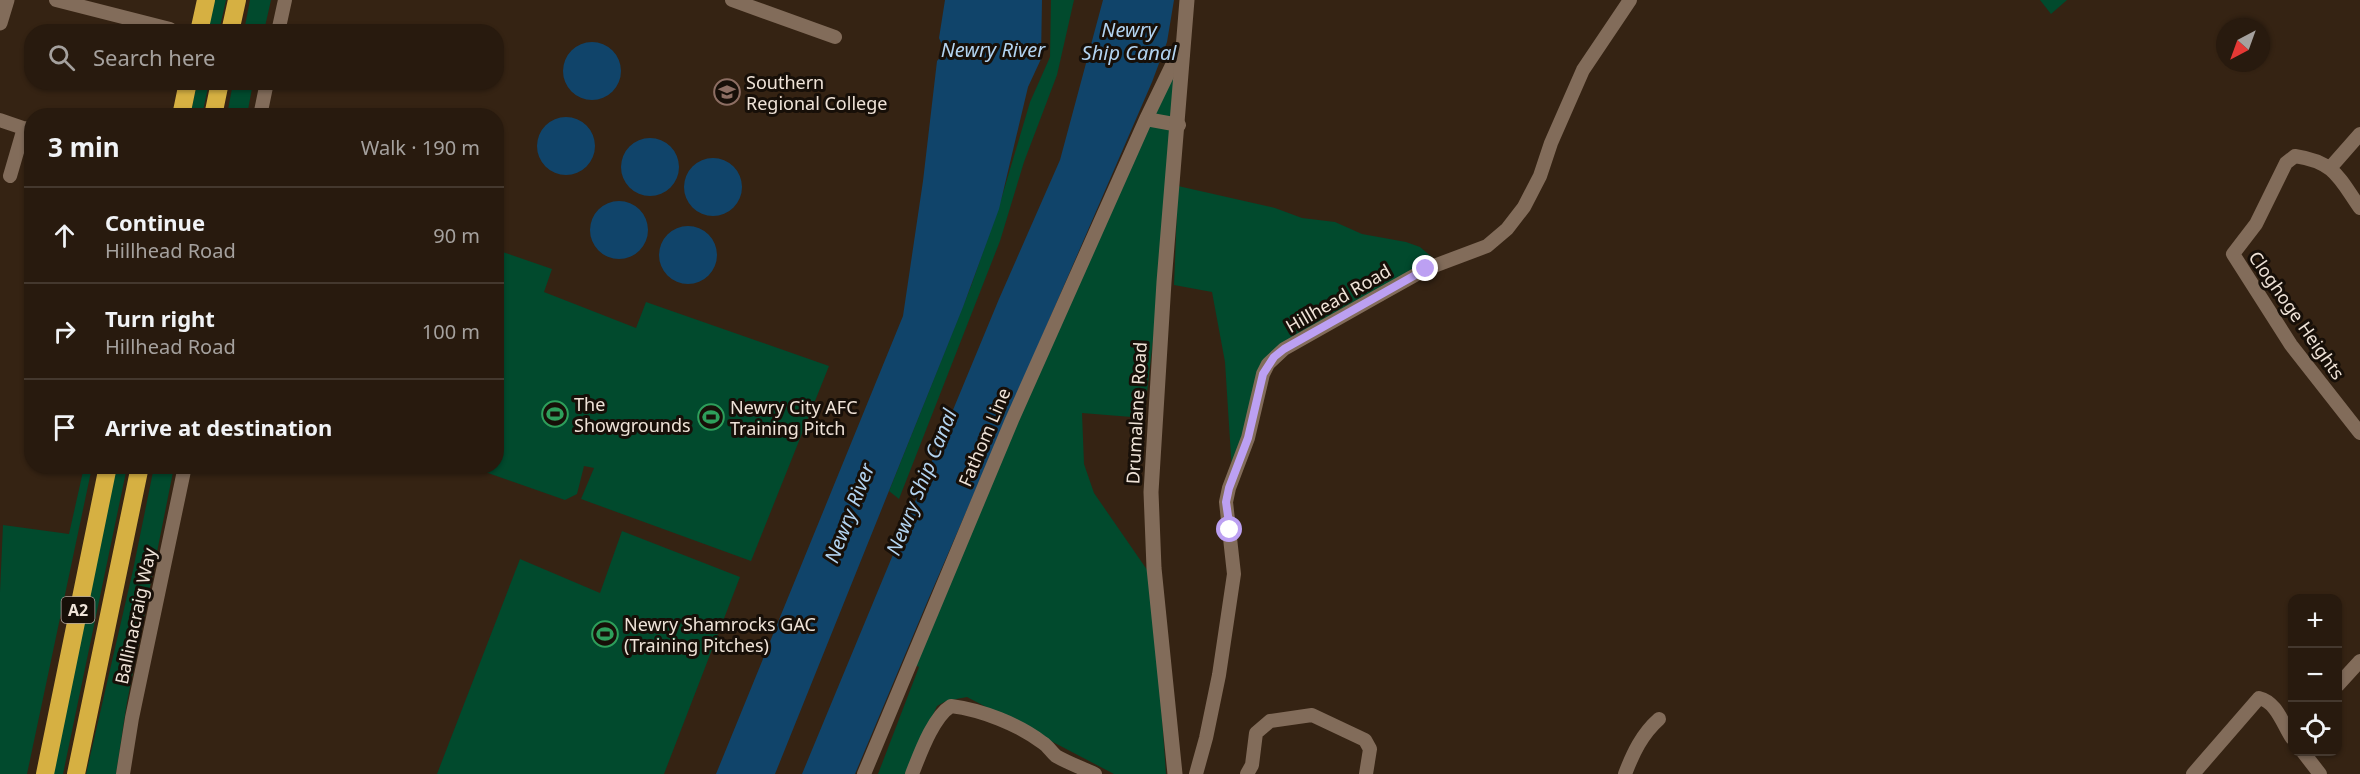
<!DOCTYPE html>
<html lang="en">
<head>
<meta charset="utf-8">
<style>
  :root { --surface:#281a0e; --page:#34271c; --text:#f1f3f6; --muted:#a5a19e; --line:#44382e }
  body { margin:0; font-family:"Noto Sans",sans-serif; background:var(--page); color:var(--text) }
  .controls { position:absolute; right:18px; bottom:18px; display:grid; overflow:hidden; border-radius:12px; box-shadow:0 2px 4px #0004 }
  .controls button { width:54px; height:54px; display:grid; place-items:center; padding:0; border:0; border-bottom:2px solid var(--line); background:var(--surface); color:var(--text); font:30px sans-serif }
  .compass { position:absolute; left:2216px; top:18px; width:54px; height:54px; border-radius:50%; background:var(--surface); box-shadow:0 2px 4px #0004; rotate:221deg }
  .stop { position:absolute; width:18px; height:18px; margin:-14px; border:4px solid #bca0f2; border-radius:50%; background:#fff }
  .stop.end { background:#bca0f2; border-color:#fff; box-shadow:0 2px 6px #0008 }
  .list { margin:0; padding:0; list-style:none }
  h2 { display:flex; justify-content:space-between; align-items:center; height:78px; margin:0; padding:0 24px; font-size:26px }
  h2 small { font-size:20px; font-weight:400; color:var(--muted) }
  .list li { display:grid; grid-template-columns:39px 1fr auto; gap:18px; align-items:center; box-sizing:border-box; height:96px; padding:0 24px; border-top:2px solid var(--line) }
  .list b { display:block; font-size:22px; white-space:nowrap }
  .list p { margin:0; font-size:20px; white-space:nowrap; color:var(--muted) }
  .list em { font-size:20px; font-style:normal; color:var(--muted) }
  .icon { flex:none; width:33px; height:33px; fill:none; stroke:currentColor; stroke-width:2; stroke-linecap:round; stroke-linejoin:round }
  .map { position:relative; flex:none; width:2360px; height:774px; overflow:hidden }
  .search { position:absolute; background:var(--surface); box-shadow:0 2px 4px #0004; left:24px; top:24px; width:480px; height:66px; display:flex; align-items:center; gap:15px; box-sizing:border-box; padding:0 21px; border-radius:24px; color:var(--muted); font-size:22px }
  .panel { position:absolute; background:var(--surface); box-shadow:0 2px 4px #0004; left:24px; top:108px; width:480px; height:366px; border-radius:24px }
  .map>svg:first-child { display:block }
  .green { fill:#014a2d }
  .water { fill:#10446a }
  .lines { fill:none; stroke-linecap:round; stroke-linejoin:round }
  .street { stroke:#826c5a; stroke-width:14 }
  .secondary { stroke:#826c5a; stroke-width:15 }
  .highway { stroke:#d6b042; stroke-width:18 }
  .route { stroke:#bca0f2; stroke-width:8 }
  .labels { text-anchor:middle; dominant-baseline:central; stroke-width:6; stroke-linejoin:round; paint-order:stroke }
  .shield { fill:#170f08; stroke:#aea39a; stroke-width:1.5 }
  .shield-label { font-size:16px; font-weight:bold; fill:#efe3d8 }
  .poi-label { font-size:18px; fill:#efe3d8; stroke:#170f08; text-anchor:start }
  .street-label { font-size:18px; fill:#efe3d8; stroke:#170f08 }
  .water-label { font-size:20px; font-style:italic; fill:#b2d3f0; stroke:#170f08 }
</style>
</head>
<body>
<div class="map">
<svg width="2360" height="774" viewBox="0 0 2360 774">
  <rect width="100%" height="100%" fill="#352313"/>
  <path class="green" d="M214,0H226L219,31L207,32Z
    M250,0H271L264,31H244Z
    M1051,0H1074L1057,75L1024,162L1000,241L899,499L889,491L971,286L1000,203L1030,102L1050,57Z
    M2040,0H2067L2051,14Z
    M1175,60L1162,263L1144,418L1082,413L1084,464L1094,493L1152,577L1166,774H1114L967,697L946,701L937,706L906,774H878L919,667L910,662Z
    M197,83H209L202,115L190,116Z
    M233,83H253L247,115H227Z
    M1178,186L1275,208L1302,218L1335,222L1362,234L1406,242L1420,247L1433,258L1279,353L1263,367L1232,472L1225,362L1212,292L1174,285Z
    M497,250L552,269L544,292L636,328L646,302L829,366L751,561L581,499L594,468L584,466L577,494L565,500L471,467L496,466Z
    M84,467H92L27,774H0V592L3,525L69,534Z
    M116,467H127L63,774H51Z
    M154,467H174L127,702L116,774H86L133,570Z
    M622,531L740,577L664,774H437L520,559L600,593Z"/>
  <path class="water" d="M945,0H1042L1041,59L1028,87L999,209L963,307L775,774H716L903,316L923,181L937,61L945,52L939,38Z
    M1103,0H1174L1167,42L1152,82L928,600L855,774H802L999,299L1060,160Z
    M563 71a29 29 0 1 1 58 0a29 29 0 1 1-58 0Z
    M537 146a29 29 0 1 1 58 0a29 29 0 1 1-58 0Z
    M621 167a29 29 0 1 1 58 0a29 29 0 1 1-58 0Z
    M684 187a29 29 0 1 1 58 0a29 29 0 1 1-58 0Z
    M590 230a29 29 0 1 1 58 0a29 29 0 1 1-58 0Z
    M659 255a29 29 0 1 1 58 0a29 29 0 1 1-58 0Z"/>
  <g class="lines">
    <path class="street" d="M56,0L170,29
      M732,0L835,37
      M278,32L285,0
      M260,116L267,82
      M1146,119L1179,125
      M0,120L32,131
      M2330,168L2360,134
      M10,176L24,128
      M2360,208C2339,178 2335,162 2295,156L2286,163L2256,224L2233,254L2291,345L2360,433
      M2338,685L2360,661
      M2303,752L2320,774
      M123,774L132,718L185,466
      M864,774L1012,420L1146,119L1174,61L1183,54
      M912,774C920,754 933,717 951,706C982,710 1018,724 1043,743C1048,746 1051,752 1056,756C1068,763 1082,768 1095,774
      M1196,774L1206,738L1219,675L1234,574L1226,502L1229,488L1248,438L1263,374L1268,364L1284,349L1376,297L1426,269L1487,246L1507,229L1524,207L1540,176L1551,143L1583,70L1630,0
      M1247,774L1252,765L1256,733L1270,721L1312,715L1365,740L1370,749L1366,774
      M1625,774C1633,753 1642,734 1659,719
      M2193,774L2259,698C2277,702 2283,725 2292,738"/>
    <path class="secondary" d="M0,23L7,0
      M1175,774L1154,568L1151,492L1164,282L1187,0"/>
    <path class="highway" d="M199,32L206,0
      M230,32L237,0
      M181,116L188,82
      M213,116L220,82
      M45,774L108,466
      M76,774L140,466"/>
  </g>
  <g class="lines">
    <path class="route" d="M1230,530L1226,502L1229,488L1248,438L1263,374L1274,357L1284,349L1426,269"/>
  </g>
  <defs>
    <g id="university-ring" transform="scale(1.35)"><circle r="9.5" fill="#170f08" stroke="#8d6e63" stroke-width="1.5"/><path d="M0-5L7-2L0 1L-7-2ZM-4 1L0 2.5L4 1V4Q0 6-4 4Z" fill="#8d6e63"/></g>
    <g id="stadium-ring" transform="scale(1.35)"><circle r="9.5" fill="#170f08" stroke="#2e9e5b" stroke-width="1.5"/><path d="M0-5a6.5 5 0 1 0 0 10a6.5 5 0 1 0 0-10ZM-3.5-1.8h7v3.6h-7Z" fill="#2e9e5b"/></g>
  </defs>
  <g fill-rule="evenodd">
    <use href="#university-ring" x="727" y="92"/>
    <use href="#stadium-ring" x="555" y="414"/>
    <use href="#stadium-ring" x="711" y="417"/>
    <use href="#stadium-ring" x="605" y="634"/>
  </g>
  <g class="labels">
    <rect class="shield" x="61.5" y="597" width="33" height="26" rx="4.5"/>
    <g class="shield-label">
      <text x="78" y="610">A2</text>
    </g>
    <g class="poi-label">
      <text x="746" y="82">Southern<tspan x="746" dy="21">Regional College</tspan></text>
      <text x="574" y="404">The<tspan x="574" dy="21">Showgrounds</tspan></text>
      <text x="730" y="407">Newry City AFC<tspan x="730" dy="21">Training Pitch</tspan></text>
      <text x="624" y="624">Newry Shamrocks GAC<tspan x="624" dy="21">(Training Pitches)</tspan></text>
    </g>
    <g class="street-label">
      <text transform="translate(1338 298) rotate(-30)">Hillhead Road</text>
      <text transform="translate(2297 315) rotate(55)">Cloghoge Heights</text>
      <text transform="translate(1136 413) rotate(-87)">Drumalane Road</text>
      <text transform="translate(984 437) rotate(-67)">Fathom Line</text>
      <text transform="translate(135 616) rotate(-78)">Ballinacraig Way</text>
    </g>
    <g class="water-label">
      <text x="1129" y="29">Newry<tspan x="1129" dy="23">Ship Canal</tspan></text>
      <text x="993" y="49">Newry River</text>
      <text transform="translate(921 482) rotate(-68)">Newry Ship Canal</text>
      <text transform="translate(849 513) rotate(-69)">Newry River</text>
    </g>
  </g>
</svg>
<div class="controls">
<button>+</button>
<button>−</button>
<button><svg class="icon" aria-label="locate" viewBox="0 0 24 24"><circle cx="12" cy="12" r="6"/><path d="M12 2v4M12 18v4M2 12h4M18 12h4"/></svg></button>
</div>
<svg class="compass" viewBox="-18 -18 36 36"><path d="M0-13l5 13h-10z" fill="#e53935"/><path d="M0 13l5-13h-10z" fill="#a5a19e"/></svg>
<div class="stop" style="left:1230px;top:530px"></div>
<div class="stop end" style="left:1426px;top:269px"></div>
<div class="search"><svg class="icon" aria-label="search" viewBox="0 0 24 24"><circle cx="10" cy="10" r="6"/><path d="M15 15l6 6"/></svg>Search here</div>
<section class="panel">
<h2>3 min<small>Walk · 190 m</small></h2>
<ul class="list">
<li><svg class="icon" aria-label="ahead" viewBox="0 0 24 24"><path d="M12 20V5M6 11l6-6 6 6"/></svg><div><b>Continue</b><p>Hillhead Road</p></div><em>90 m</em></li>
<li><svg class="icon" aria-label="right" viewBox="0 0 24 24"><path d="M7 20v-9h11M14 6l5 5-5 5"/></svg><div><b>Turn right</b><p>Hillhead Road</p></div><em>100 m</em></li>
<li><svg class="icon" aria-label="arrive" viewBox="0 0 24 24"><path d="M6 21V4h12l-3 4 3 4H6"/></svg><div><b>Arrive at destination</b></div></li>
</ul>
</section>
</div>
</body>
</html>
